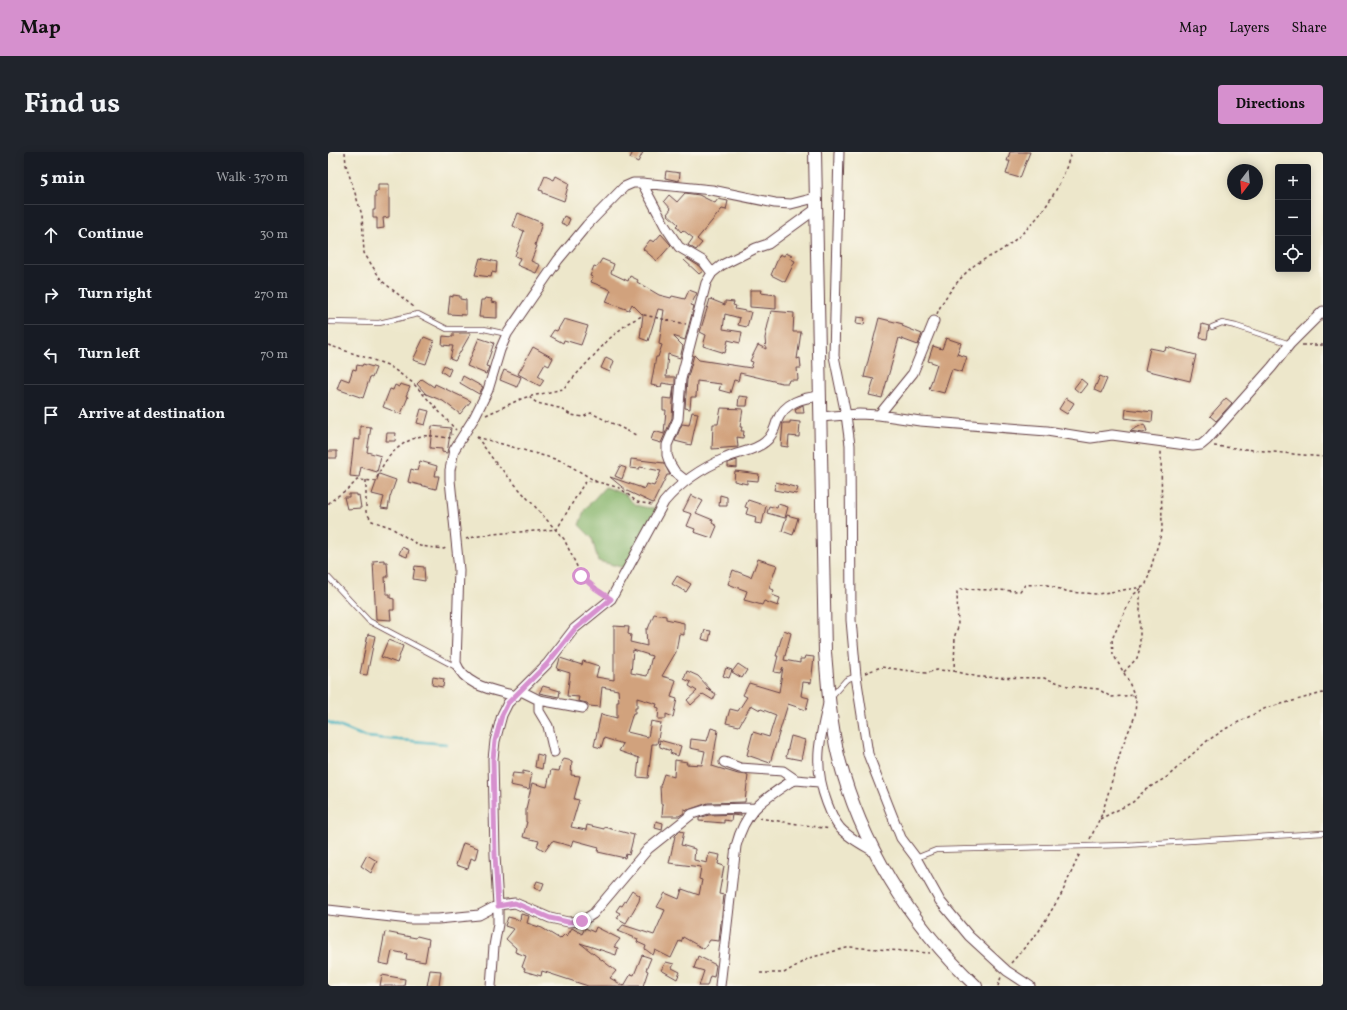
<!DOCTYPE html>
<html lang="en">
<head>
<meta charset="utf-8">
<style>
  :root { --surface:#171b24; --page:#20242c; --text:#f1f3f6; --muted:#9ea1a6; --line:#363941; --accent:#d690ce }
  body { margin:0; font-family:Vollkorn,serif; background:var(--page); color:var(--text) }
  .controls { position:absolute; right:12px; top:12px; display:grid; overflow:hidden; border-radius:4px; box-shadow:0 2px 10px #0003 }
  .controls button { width:36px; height:36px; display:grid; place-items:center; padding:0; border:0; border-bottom:1px solid var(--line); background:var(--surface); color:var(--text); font:20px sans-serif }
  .compass { position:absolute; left:899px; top:12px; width:36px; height:36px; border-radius:50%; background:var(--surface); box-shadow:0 2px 10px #0003; rotate:196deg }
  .stop { position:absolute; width:12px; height:12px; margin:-9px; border:3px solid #d690ce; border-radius:50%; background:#fff }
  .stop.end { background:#d690ce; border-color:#fff; box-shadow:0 1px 4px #0008 }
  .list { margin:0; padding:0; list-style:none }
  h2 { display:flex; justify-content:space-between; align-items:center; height:52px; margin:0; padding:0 16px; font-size:17px }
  h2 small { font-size:13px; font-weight:400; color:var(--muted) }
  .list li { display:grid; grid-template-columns:26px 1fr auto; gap:12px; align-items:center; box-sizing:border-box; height:60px; padding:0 16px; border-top:1px solid var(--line) }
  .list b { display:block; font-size:15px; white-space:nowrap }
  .list em { font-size:13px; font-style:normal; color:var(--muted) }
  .icon { flex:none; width:22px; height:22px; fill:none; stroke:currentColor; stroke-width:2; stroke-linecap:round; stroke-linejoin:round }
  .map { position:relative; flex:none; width:995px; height:834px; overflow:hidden; border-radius:4px }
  header { display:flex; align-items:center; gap:24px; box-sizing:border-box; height:56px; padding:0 20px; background:var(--accent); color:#111 }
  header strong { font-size:19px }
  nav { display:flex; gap:22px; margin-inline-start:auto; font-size:14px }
  .intro { display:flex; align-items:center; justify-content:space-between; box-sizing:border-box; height:96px; padding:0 24px }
  h1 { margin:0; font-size:28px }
  .button { padding:10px 18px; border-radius:4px; background:var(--accent); color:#111; font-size:14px; font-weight:700 }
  main { display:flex; gap:24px; padding:0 24px }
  aside { flex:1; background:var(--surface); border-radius:4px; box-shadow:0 2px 10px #0003 }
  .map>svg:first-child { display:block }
  .forest { fill:#89b66e; stroke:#6a6a4c }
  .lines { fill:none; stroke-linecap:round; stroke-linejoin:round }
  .stream { stroke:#45b3c1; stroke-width:2.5 }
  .building { fill:#d1a27d; fill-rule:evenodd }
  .service-casing { stroke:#623d43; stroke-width:6 }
  .minor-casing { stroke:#623d43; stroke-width:11 }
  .secondary-casing { stroke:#623d43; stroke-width:14 }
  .path { stroke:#623d43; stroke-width:1.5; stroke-dasharray:3 3; stroke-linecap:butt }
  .service { stroke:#fff; stroke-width:4.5 }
  .minor { stroke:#fff; stroke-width:9 }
  .secondary { stroke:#fff; stroke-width:12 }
  .route { stroke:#d690ce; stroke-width:5 }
</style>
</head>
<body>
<header>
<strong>Map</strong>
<nav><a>Map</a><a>Layers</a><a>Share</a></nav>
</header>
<div class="intro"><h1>Find us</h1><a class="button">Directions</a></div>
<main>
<aside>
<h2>5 min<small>Walk · 370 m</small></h2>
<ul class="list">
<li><svg class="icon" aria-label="ahead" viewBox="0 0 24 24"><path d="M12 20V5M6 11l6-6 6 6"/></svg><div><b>Continue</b></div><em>30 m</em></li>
<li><svg class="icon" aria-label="right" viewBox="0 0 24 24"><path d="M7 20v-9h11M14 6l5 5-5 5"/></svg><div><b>Turn right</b></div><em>270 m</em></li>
<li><svg class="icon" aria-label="left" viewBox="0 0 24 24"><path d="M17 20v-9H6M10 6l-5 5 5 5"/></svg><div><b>Turn left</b></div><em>70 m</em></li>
<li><svg class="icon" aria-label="arrive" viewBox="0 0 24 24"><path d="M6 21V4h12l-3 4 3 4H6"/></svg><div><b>Arrive at destination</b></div></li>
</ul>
</aside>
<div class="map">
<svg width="995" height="834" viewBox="0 0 995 834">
  <rect width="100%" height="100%" fill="#fbf7ec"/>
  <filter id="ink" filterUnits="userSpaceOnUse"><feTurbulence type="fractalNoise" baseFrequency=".025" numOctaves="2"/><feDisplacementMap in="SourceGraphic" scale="8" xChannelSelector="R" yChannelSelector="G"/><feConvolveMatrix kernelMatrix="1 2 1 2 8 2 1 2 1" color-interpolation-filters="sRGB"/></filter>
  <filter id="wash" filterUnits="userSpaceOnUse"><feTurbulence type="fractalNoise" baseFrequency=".012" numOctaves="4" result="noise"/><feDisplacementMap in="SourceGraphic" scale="16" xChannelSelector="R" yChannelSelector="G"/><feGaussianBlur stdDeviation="0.9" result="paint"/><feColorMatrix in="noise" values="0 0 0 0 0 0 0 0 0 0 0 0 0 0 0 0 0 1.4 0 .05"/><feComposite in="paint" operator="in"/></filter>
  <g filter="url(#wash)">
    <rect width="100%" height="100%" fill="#ede7cb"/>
    <path class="forest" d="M277,335L298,343C305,355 317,356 331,356L297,416L270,409L264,386L251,373L257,357Z"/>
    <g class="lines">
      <path class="stream" d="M0,570L38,585L119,592"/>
    </g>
    <g id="blocks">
      <path class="building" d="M305,0H315L310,10L302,6Z
        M682,0H702L692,26L678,22L682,9H679Z
        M338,19L352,21L351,29L337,26Z
        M217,24L226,28L228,24L241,31L236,49L215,41V39L211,38Z
        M50,32H61V65L55,66L56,76L49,77V66H45V58H47V40L50,39Z
        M357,41L371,43L387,51L390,47L400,49L398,58L394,57L369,87L374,91L368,98L360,93L365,86L355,78L353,80L348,74L350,72L339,62L343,57L336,49L341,43L349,50Z
        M190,61L214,71L207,93L209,94L203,109L212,113L208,121L189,113L192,106L187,104L196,79L185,74Z
        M236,64L242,67L239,74L233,71Z
        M333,82L343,93L329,109L315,97L322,88L326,90Z
        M458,101L464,104L463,107L467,109L457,130L443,123L452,102L456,104Z
        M152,106L169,110L168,121L164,120L163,125L147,123Z
        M358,106L371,114L375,119L371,122L356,108Z
        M274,107L286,112L283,121L300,129L302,124L310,128L309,130L331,143L343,146L344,144L357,147L361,138L369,141L363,153L366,154L357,188L345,184L355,194L352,206L340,202L338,225H347V233L334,231L333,235L323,233L328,205H330L334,193L331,192L336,158L330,157L320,189L312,186L315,163L304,152L301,158L278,150L283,138L263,130L265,125L262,124L266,114L269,115Z
        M422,138H434L433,141L448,143V157L422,155Z
        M125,143L132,144V147L138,148V163L120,162L122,144L125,145Z
        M157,146L164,147L163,150L169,151V166L151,165L153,148H156Z
        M382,147L397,153V149L406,150L405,153L408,154L407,157L423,160L419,175L410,173L412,166L397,162L395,177L414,180L412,191L400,188L397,201L375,194L378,183L372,180Z
        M443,159L466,161L465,180H473L469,207L472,206L473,216H469L470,228H461L460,231H454L412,221L410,229L406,228L402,241L391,238L393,232L369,229L368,245H363L362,257L357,256L359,228L366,203L371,208L423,216L425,210L422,209L430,193L438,197L437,186Z
        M529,165L537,166L536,173L528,172Z
        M551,166L575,172L574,174L594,182L590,193L571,186L554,246L541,243L546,227L536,225Z
        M236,167L260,174L253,193L236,188L235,191L222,184L226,178L229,179Z
        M874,172L881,174L879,187L872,186Z
        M125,181H143L127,209L122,207L125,194L114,193L115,184L125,185Z
        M96,185L106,189L98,212L85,208Z
        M151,186L166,191L158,214L161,215L158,222L139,214Z
        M618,186L633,191L629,202L639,205L634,220L624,217L616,241L601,237L609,212L600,209L605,194L614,197Z
        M205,195L225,206L221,214L217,212L210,224L216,228L212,234L190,222Z
        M838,195L868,203L862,229L817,218L822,196L837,199Z
        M278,205L286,209L282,220L273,216Z
        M35,212L48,216L44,226L42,225L35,246L9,237L13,226L21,229L25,217L28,218L29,213L34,214Z
        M116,213L123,217L120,224L113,219Z
        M176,218L193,225L189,235L172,228Z
        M135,224L155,235L151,242L132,231Z
        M772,224L779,227L773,241L766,238Z
        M94,227L106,235L107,232L143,249L132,262L115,249L98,242L89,232Z
        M753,227L759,232L752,241L746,236Z
        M72,232L82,235L78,244L80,245L73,262L55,255L62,237L65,238L67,233L71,235Z
        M346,234L344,266L333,291L323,288L326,279L336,282L338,258H335V246L344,247Z
        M411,244L420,245L419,254H410Z
        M738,246L746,251L739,262L731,257Z
        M898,246L904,251L888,269L882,264Z
        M475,253L476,261H468L467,257Z
        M393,256L415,257L412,275H414L413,279H416L415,286L409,285L410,295L384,297L385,272H390Z
        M93,257L101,259L97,273L89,271Z
        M798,257L825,260L824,270L797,266Z
        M364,260L370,261L363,293L347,289L354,272L361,273Z
        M462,269L472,270L471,285L461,284L460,295L453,294L455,271H462Z
        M816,272L819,279L815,281L802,279Z
        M32,274L43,275L39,300L53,304L49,320L33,315L31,325L22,324L26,287L32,288Z
        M104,274L123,276L119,301L114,300V297L102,296Z
        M59,281H68L67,289H58Z
        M0,299H9V306H0Z
        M303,307L336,311L342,323H339L325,351L299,339L282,325L317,337L319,332L326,334L333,319L312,315L311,317L302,316Z
        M409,308V316L400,315V311Z
        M92,309L109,314L107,324H111L108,337L80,330L83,317L89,319Z
        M292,314L298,316L294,327L287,324Z
        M407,319L431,322L430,329L419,328V332L406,329Z
        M51,322L68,328L62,345L60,357L53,356L56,345L44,342Z
        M448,330L470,336L468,342L446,338Z
        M21,342H29V344L31,343L33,356L19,357L16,345H21Z
        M363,343L375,349L368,361L385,368L384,371L389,374L384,386L366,380L367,377L359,374L364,362L355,359Z
        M392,343L399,345V354H391Z
        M420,348L438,354L434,372L427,371L428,365L418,362L420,356L417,355Z
        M450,352L460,355L457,366L439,361L441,354L449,356Z
        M459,363L470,366L465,383L454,379Z
        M74,395L81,398L79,405L71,402Z
        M430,407L449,413L441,436L446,438L444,443L452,446L450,454L436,449L434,453L416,448L419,439L400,432L405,418L423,425Z
        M56,408V410H59L60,425H57L58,442H62V446L66,447V458H62L63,468L48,467L45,409Z
        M87,414L96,415L97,429L85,427Z
        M349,424L363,432L358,440L344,432Z
        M326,462L338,464V467L356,471V483L351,482L348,500L334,524L348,528L343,545L349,547L345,565L338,562V567H330L331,556L328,555L329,552L309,546V556H307V561H305L299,580L320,585L323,569L333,571L329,592H324L320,626L309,625L311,606L291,599L295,592L276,586L273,596L266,594L273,562L289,566V550H291L290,538L274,535L272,555L261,554L259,551L250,549L251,545L239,544L242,521L229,517L232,506L254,513L255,509L271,514L268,525L286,528V474L301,475L300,482L303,483L302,490L319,494L318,477H320ZM305,498L324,504L319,524L303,521Z
        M377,478L383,479L381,489L374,487Z
        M456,478L463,481L456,508L472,511V507H476L477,504L486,505L483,531L475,530L473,544L481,546L478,558L460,552L442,611L419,603L425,580L441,585L448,563L433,557L432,558L423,553L411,574L398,571L402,557L410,559L419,545L415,543L421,531L451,540L455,515L452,521L446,520L450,504H448Z
        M40,482L47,484L39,523L32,522Z
        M60,488L75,494L69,511L53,505Z
        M410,512L419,518L414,526L404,520Z
        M398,516L404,518L401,526L395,524Z
        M359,519L370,524L383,538L378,536L388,542L385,548L375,542L363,553L359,548L369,539L361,534L363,530L356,527Z
        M105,525L116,527L115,535L104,533Z
        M215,534L232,539L231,545L211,541Z
        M383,576L390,578L384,614L410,622L420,623L417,650L380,651L360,658L356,657V661L351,664H334L335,652H333L332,634L336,622L346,625L347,608L359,610L358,612L374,613L377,599L362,596L363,587L379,589Z
        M463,584L477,588L473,608L458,605Z
        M331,588L353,594L350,604L342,601L343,599L332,595Z
        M209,602L216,604L214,617L207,615Z
        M236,607L244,609L243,623L252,624L246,647L251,648L243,675L258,678L259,673L276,677V675L306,683L301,703L298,702L297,706L270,700L271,695L245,688L243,694L224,689L217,699L209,694L211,689L195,685L199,670H198V657L204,631L219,635L223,618L231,619L234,608Z
        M195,619L204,621L201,637L182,633L185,621L195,622Z
        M413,662V664L404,663L403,669L396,668V671L371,669V666L381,663Z
        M328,669L335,671L334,678L327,676Z
        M352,679L356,680L353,693L367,697L366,708L379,711L381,701L392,703L390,712L396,714L391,742L396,743L391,789L382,788L376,797L355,785L353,790L351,789L343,806L327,798L325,803L317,797L318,794L309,790L310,787L290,779L295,773L326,783L337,758L329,755L337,741L351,747L354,737L371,743L374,728L371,727L373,715L341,711L347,684Z
        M135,691L150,696L147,708L143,706L140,717L128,713Z
        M39,703L49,709L43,721L33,714Z
        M209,729L216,731L213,739L206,736Z
        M304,738L312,744L311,749L298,771L289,766L292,761L288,759L292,753L294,754Z
        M193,762L201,764L199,771L214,776L232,787L237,782L239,784L244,776L254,782L257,776L266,780L268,775L292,787L286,795L290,796L288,803L252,791L288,819L282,826L296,834H260L214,819L213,824L196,819L197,817L194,815L198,804L187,800L188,796L178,787L186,777L177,774L180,765L192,768Z
        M57,780L88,786L89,784L101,787L97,810L78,807L79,802L64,799L61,813L51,811Z
        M314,803L323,806L318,818L320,819L315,834H296L303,822L306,823Z
        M370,804L388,813L386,825L382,824L379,834H371L376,819L366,816Z
        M338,810L346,812L344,816L352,820L349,827L333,818Z
        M102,818L113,819L111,834H99Z
        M54,823L77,827L76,834H52Z"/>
    </g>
  </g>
  <g filter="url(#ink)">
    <use href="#blocks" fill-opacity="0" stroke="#623d43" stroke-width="1"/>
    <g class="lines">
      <g class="service-casing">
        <path id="service" d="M2,170L51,171L90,162L119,177H156L179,182
          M884,175L894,171L908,174L962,192
          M0,425L41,469L128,515
          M503,545L518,528L528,524
          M588,706L608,698L797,693L995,681"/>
      </g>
      <g class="minor-casing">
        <path id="minor" d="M511,0L506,204L518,263L522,293L523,468L528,524L540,602L573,686L588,706L612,749L641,784L679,819L702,834
          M314,31L337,74L351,95L375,109L384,121
          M551,263L585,221L606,169
          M492,265L531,262L551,263L592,269L719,279L763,286L784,283L865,294L873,293L879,288L944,215L962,192L995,159
          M357,328L347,320L342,312L339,303V293L350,267L353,227L378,131L384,121L394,113L428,96L440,92L488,57
          M193,539L211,548L255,556
          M188,544C166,538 137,535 128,511L131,418L122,328V318L126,298L146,266L160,238L172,198L179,182L230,108L259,73L296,35L305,31H314L384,38L447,51L463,52L487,46
          M211,548V559L220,574L226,600
          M500,552C491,589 485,614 499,651C502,659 506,669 512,676C521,686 535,693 547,700
          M396,610L412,616L455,619L468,628
          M0,758L82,767H110L151,763L170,753L187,751L222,766L240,770L254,769L265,762L320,697L364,662L380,657L427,656
          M163,834L166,794L170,772V753L167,703L165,607L167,589L174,563L180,551L219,512L246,477L283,447L336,350C353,330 374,316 398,306C410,300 427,299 437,290C444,285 447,276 449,269C457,250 474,246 492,244
          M392,834L408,694C417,659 433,649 462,630L468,628L491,630"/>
      </g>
      <g class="secondary-casing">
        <path id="secondary" d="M487,0L497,500C500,535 502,569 510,603C532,691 582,772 648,834"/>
      </g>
      <path class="path" d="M17,0L18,13L34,63L36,101L54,129L87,156
        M609,162C615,146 631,127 643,116C652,108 665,104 675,97C708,74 733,39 743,0
        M0,193L60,213L85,231L128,278
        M974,193H995
        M201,245L209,251L231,256L243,263L255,265L263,261L310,284
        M158,263L195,246L235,237L281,187L300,171L316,163L358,172
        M149,285L167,310L236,387L253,423L275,442
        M149,285L234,309L269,330
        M886,294L995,305
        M38,328V360L44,369L62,375L92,394L116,397L119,395
        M0,352C9,343 21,338 29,328L48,329C54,309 70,291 90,285C99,282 112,285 122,286L124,282
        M138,387C168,379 198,381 229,377L255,333L259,329L270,330L292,336L309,350L325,353
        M626,519L650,525L716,526L740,534L770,537L783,545L807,543
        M796,520L809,506L812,496V441L815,437
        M537,521L553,515L598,521L609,518L626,519L627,483L630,475L629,440L633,437L692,439L697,433L716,432L741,440L769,442L815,435L818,432L834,379L833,298
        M431,666L502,677
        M772,667L805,650L817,638L839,625L879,589L899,576L938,556L995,541
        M762,687L774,662L794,595L807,564L808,547L800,528L785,502L784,487L805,443L814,436
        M683,811L711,779L734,741L752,701
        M432,821H456L481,806L522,795L602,801
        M670,834L673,825"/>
      <use href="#service" class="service"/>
      <use href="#minor" class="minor"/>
      <use href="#secondary" class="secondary"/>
    </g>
  </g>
  <g class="lines" filter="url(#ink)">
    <path class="route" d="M253,424L268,437L283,447L246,478L219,512L180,551L174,563L167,589L165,607L167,703L170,754L187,751L222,766L240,770L254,769"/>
  </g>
</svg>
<div class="controls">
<button>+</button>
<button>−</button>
<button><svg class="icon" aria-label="locate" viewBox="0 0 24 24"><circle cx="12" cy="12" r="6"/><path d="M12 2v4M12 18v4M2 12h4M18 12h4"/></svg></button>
</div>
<svg class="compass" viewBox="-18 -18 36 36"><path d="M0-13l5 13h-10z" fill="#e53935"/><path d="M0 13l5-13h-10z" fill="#9ea1a6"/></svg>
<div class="stop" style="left:253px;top:424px"></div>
<div class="stop end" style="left:254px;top:769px"></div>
</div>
</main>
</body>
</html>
